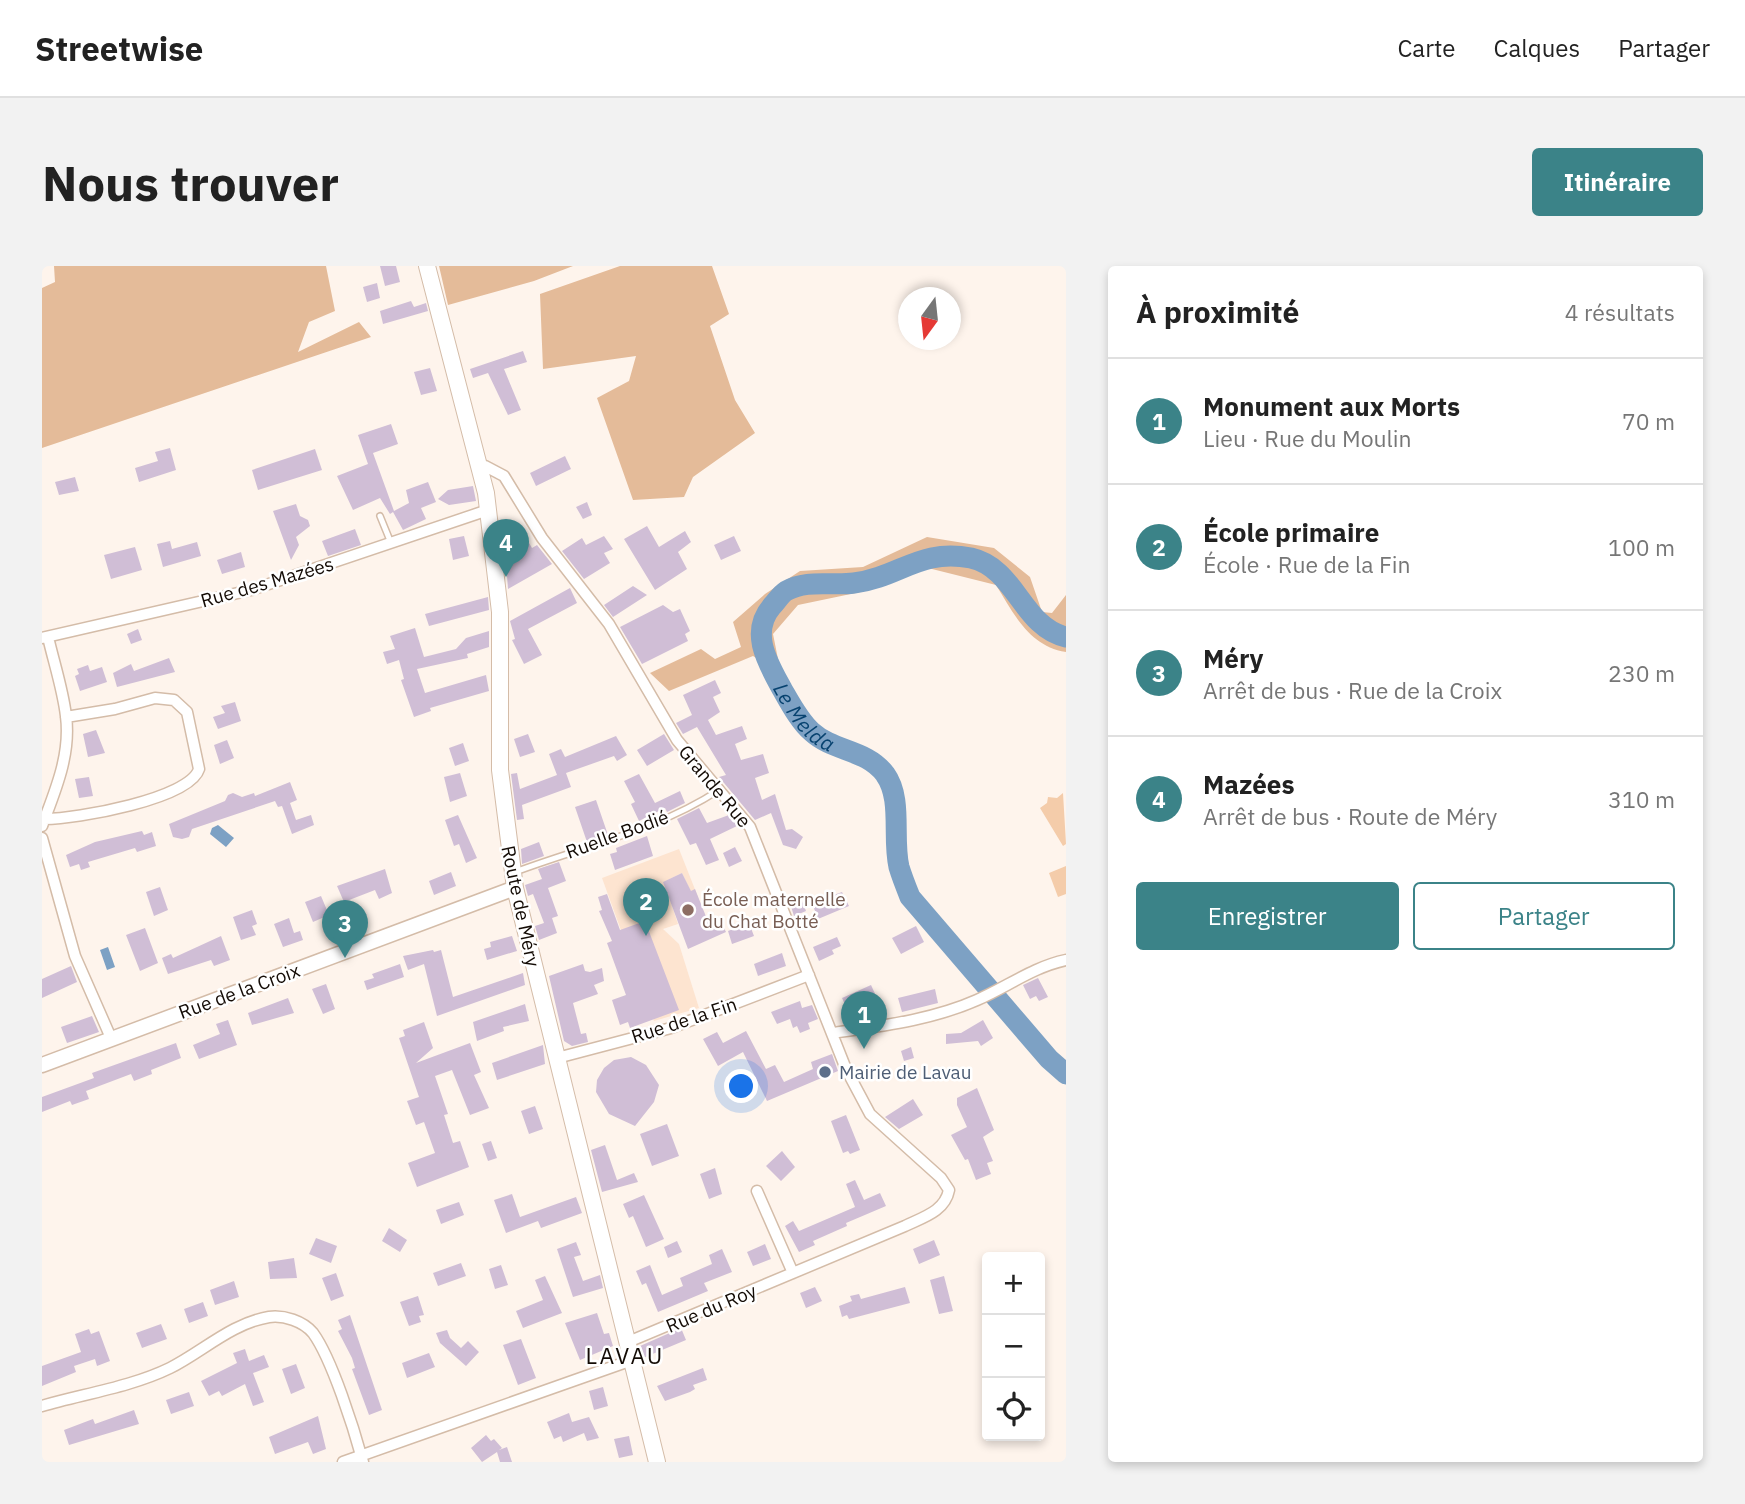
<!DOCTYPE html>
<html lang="fr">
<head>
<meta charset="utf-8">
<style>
  :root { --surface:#fff; --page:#f2f2f2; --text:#222; --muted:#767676; --line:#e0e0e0; --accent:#3b8388 }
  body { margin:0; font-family:"IBM Plex Sans",sans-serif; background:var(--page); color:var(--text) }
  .controls { position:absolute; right:21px; bottom:21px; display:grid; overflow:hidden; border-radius:7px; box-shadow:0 4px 10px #0003 }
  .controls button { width:63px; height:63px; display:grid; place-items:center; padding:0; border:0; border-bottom:2px solid var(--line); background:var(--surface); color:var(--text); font:35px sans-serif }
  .compass { position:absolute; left:856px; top:21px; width:63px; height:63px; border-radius:50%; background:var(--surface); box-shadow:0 4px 10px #0003; rotate:195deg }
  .you { position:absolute; left:700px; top:821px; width:24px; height:24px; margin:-18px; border:5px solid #fff; border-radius:50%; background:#1a73e8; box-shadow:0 0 0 10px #1a73e833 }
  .badge { display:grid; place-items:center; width:46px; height:46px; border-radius:50%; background:var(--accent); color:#fff; font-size:23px; font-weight:700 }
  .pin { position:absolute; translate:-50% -58px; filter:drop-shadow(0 2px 4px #0008) }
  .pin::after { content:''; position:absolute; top:37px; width:24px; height:21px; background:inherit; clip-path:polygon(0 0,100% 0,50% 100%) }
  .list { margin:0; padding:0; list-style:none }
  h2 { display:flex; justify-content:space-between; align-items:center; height:91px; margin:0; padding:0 28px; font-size:30px }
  h2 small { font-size:23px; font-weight:400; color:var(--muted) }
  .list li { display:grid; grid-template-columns:46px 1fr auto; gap:21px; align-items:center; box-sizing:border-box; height:126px; padding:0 28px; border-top:2px solid var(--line) }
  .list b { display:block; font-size:26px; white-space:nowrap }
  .list p { margin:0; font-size:23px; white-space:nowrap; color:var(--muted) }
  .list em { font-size:23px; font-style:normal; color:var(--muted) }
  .actions { display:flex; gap:14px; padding:21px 28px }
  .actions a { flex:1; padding:16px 0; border:2px solid var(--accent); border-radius:7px; text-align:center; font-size:24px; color:var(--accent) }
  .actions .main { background:var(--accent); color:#fff }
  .icon { flex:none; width:38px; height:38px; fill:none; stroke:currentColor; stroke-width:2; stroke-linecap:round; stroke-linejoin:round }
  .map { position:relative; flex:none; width:1024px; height:1196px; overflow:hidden; border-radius:7px }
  header { display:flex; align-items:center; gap:42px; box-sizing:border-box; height:98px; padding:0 35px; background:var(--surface); border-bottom:2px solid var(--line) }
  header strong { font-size:33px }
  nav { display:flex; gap:38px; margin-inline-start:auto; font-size:24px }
  .intro { display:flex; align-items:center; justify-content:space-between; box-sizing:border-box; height:168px; padding:0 42px }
  h1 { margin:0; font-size:49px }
  .button { padding:18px 32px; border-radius:7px; background:var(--accent); color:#fff; font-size:24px; font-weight:700 }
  main { display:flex; gap:42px; padding:0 42px }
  aside { flex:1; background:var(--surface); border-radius:7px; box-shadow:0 4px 10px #0003 }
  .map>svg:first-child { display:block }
  .built { fill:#fde4d0 }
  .green { fill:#f4ccaa }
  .forest { fill:#e4bb99 }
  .water { fill:#7da1c4 }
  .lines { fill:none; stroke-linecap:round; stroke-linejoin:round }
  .river { stroke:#7da1c4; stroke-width:21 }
  .building { fill:#d0bed6 }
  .service-casing { stroke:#d4bca8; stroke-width:8 }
  .minor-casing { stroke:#d4bca8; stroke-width:13 }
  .tertiary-casing { stroke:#d4bca8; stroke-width:17 }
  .secondary-casing { stroke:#d4bca8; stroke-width:18 }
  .service { stroke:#fff; stroke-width:5 }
  .minor { stroke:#fff; stroke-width:10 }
  .tertiary { stroke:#fff; stroke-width:14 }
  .secondary { stroke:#fff; stroke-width:16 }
  .education-dot { fill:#8d6e63; stroke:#fff; stroke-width:2.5 }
  .service-dot { fill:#5c6f8a; stroke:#fff; stroke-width:2.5 }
  .labels { text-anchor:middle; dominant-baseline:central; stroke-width:5; stroke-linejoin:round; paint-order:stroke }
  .street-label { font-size:19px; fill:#130b05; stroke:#fff }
  .education-label { font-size:19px; fill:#785e54; stroke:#fff; text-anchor:start }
  .service-label { font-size:19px; fill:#4e5e75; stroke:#fff; text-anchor:start }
  .water-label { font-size:21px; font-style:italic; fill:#084370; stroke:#fff }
  .quarter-label { font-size:23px; letter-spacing:2px; fill:#130b05; stroke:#fff }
</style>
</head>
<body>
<header>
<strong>Streetwise</strong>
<nav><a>Carte</a><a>Calques</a><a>Partager</a></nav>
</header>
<div class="intro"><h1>Nous trouver</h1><a class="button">Itinéraire</a></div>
<main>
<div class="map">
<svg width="1024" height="1196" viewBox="0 0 1024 1196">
  <rect width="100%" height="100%" fill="#fef4ec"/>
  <path class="built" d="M637,583L656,631L652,632L640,607L622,616L636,658L621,663L637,678L657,742L612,755L560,612Z"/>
  <path class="green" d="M1021,527L1024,578L1021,580L998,542L1005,537L1006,531L1015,532Z
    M1024,600V628L1016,631L1007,607Z"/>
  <path class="forest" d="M12,0H284L293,45L267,56L256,86L317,56L329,71L0,182V22L13,16Z
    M397,0H531L492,15L406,39Z
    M578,0H670L687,48L668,60L693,134L713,167L651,211L642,231L591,234L555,132L587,115L594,90L501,103L498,28Z
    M885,271L952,282L988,311L1000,346L1010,347L1024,329V386C987,380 972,348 954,319L886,302L828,324L756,339L731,368L739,408L711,390L627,425L608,407L659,383L673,393L699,381L691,356L723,328L758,305L821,301Z"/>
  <path class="water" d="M176,559L192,572L184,581L168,568L170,562Z
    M66,681L73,701L65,704L58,684Z"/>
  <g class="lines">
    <path class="river" id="s1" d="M1024,371C980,361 974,302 929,292C878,282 858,311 812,317C789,320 765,313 744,325C739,328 734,336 730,340C707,367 726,397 740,423C748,437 758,456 770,466C792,486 824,483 843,508C861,533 850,571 857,601C860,611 864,621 868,631L1007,793L1024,808"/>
  </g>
  <path class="building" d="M338,0H354L358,16L343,20Z
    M335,17L338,32L325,36L321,21Z
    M369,35L372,41L384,37L386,45L341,58L338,45Z
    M481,85L485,96L462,103L479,144L466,149L446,107L431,112L428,103Z
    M388,102L395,125L379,129L372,106Z
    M349,158L356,178L331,187L352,245L367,237L364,224L386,216L394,236L379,242L384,253L361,264L351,246L348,248L338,232L311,244L295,210L326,198L316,169Z
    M128,182L134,204L97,216L93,202L116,195L113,186Z
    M273,183L280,204L216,224L210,204Z
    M523,190L529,203L494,220L488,207Z
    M33,211L37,225L17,229L13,216Z
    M431,220L434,235L407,239L396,233L406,224Z
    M545,236L550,249L541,253L534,241Z
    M254,238L258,250L266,254L268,260L254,271L257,279L249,294L231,245Z
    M605,260L617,281L643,265L649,276L636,286L645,303L613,324L582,273Z
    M313,263L319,279L286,290L280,275Z
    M422,270L427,290L411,294L407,273Z
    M483,270L490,282L495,279L510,298L466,323L464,297L474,291L467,281Z
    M562,270L571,283L562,287L568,297L542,313L520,285L540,272L544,279Z
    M692,270L699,285L679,294L672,279Z
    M128,275L130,283L155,276L159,290L121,301L115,278Z
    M93,281L100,304L69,313L62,289Z
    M199,286L203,301L180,308L175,294Z
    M591,320L605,329L571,351L562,339Z
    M528,322L535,337L486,363L500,389L482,398L470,374L473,373L468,355Z
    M446,331L447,344L387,360L383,348Z
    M621,339L631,346L638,343L648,365L643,368L646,375L600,398L578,361Z
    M373,362L382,391L414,383L424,372L447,365V381L425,388L426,392L375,403L383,427L444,409L447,425L388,442L389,445L372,451L359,414L362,413L357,394L345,398L341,386L353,383L348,370Z
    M96,363L100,374L89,378L85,368Z
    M127,392L133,406L75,421L71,407L89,398L92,405Z
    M46,399L48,405L60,401L65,416L38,425L33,410L37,408L35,403Z
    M673,414L679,427L671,431L678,446L666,454L674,469L700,460L705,473L693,478L699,494L721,488L727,507L713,512L720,534L733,528L744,564L750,563L761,571L754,583L741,579L729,547L713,554L677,511L684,509L655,461L641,468L634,457L650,449L641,429Z
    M193,436L199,455L176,463L171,451L183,447L179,440Z
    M54,464L63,487L46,491L41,468Z
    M486,468L493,486L478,491L472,473Z
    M622,468L632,484L605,500L595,484Z
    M574,470L585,489L575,495L572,490L524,507L529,521L480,539L482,553L475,554L469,508L475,507L478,523L515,509L507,488L519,483L523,491Z
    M185,474L192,492L178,498L172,479Z
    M421,477L427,495L413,500L407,482Z
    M418,507L425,530L408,536L402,511Z
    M597,508L613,537L638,525L643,537L625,546L623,542L597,555L589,538L593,536L582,515Z
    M47,511L51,530L37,532L33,513Z
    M248,516L255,534L248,537L254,554L269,549L272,559L250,568L240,540L236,541L233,535L150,563L147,571L140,573L131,571L127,558L183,535L186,529L191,527L200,531L212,527L213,530Z
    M554,534L566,569L545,576L533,541Z
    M657,542L665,557L687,549L695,560L668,573L677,594L664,599L654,577L648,579L635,553Z
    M416,549L435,592L424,597L417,578L412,580L403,554Z
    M100,565L102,569L110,566L114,580L95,586L93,582L46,596L48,601L39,604L37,598L28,601L24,589L53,576Z
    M605,570L611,590L573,604L568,588L575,586L574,582Z
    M497,576L502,590L480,598L479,583Z
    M693,581L700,595L687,601L681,587Z
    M517,596L524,615L506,622L516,650L510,652L515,667L497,674L493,660L502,657L491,628L486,630L483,619L500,613L496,603Z
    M343,603L350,627L337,633L333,624L302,636L295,620Z
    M409,606L414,620L392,629L387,615Z
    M640,607L649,625L653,623L667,658L678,654L684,666L646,683L621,616Z
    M118,621L126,644L112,650L104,626Z
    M800,626L807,640L776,653L770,637Z
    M565,628L578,664L603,655L637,744L588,762L586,756L578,759L570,734L584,729L565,677L570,675L557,645L560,644L556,631Z
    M279,630L287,649L271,656L263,636Z
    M758,630L764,645L752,650L747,634Z
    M210,644L215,658L210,660L214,669L199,674L191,651Z
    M247,652L252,667L258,665L261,674L241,681L232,658Z
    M707,657L712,670L690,678L686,665Z
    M874,660L882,676L859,688L850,672Z
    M103,662L116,697L98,705L84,669Z
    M179,670L188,694L172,700L169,694L126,708L120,692L129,688L131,692Z
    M470,670L475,685L445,694L442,683L449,681L448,676Z
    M795,671L799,680L790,684L792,688L777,695L771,681Z
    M391,684L392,686L399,684L411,731L481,707L483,719L395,750L382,698L366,704L361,690Z
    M740,687L744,700L716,710L712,698Z
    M358,698L362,711L325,724L322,715L332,712L330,708Z
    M541,698L543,705L548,706L560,702L562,715L552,719L556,728L531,737L539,768L544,767L546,776L530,780L522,775L507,710Z
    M29,700L35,716L0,732V713Z
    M996,712L1006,731L997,735L994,730L988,733L981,719Z
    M284,718L293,743L281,748L270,723Z
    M829,719L835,732L806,745L800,732Z
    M893,723L896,737L860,746L856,732Z
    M246,732L252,747L210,759L206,747Z
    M758,735L760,742L770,739L776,753L766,757L768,763L758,767L755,760L751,762L748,753L735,758L729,746Z
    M483,738L487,755L461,761L462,765L435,775L431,756Z
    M50,750L57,766L25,777L19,761Z
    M186,754L195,779L157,793L151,779L178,768L174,758Z
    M941,754L951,772L939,780L936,775L904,778V768L919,767Z
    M382,756L391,782L374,797L428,777L439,806L432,809L447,842L428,849L410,804L393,810L406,848L402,849L411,877L418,875L427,901L375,921L366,897L393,887L382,856L374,859L365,835L377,831L357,772L363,770L361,764Z
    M704,765L724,803L733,799L742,816L771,803L769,796L790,788L796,805L725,835L701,786L676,800L661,773L675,766L681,777Z
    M134,777L139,792L109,804L110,808L92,815L89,808L44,825L47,833L30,839L28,835L0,846V831L52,812L50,807Z
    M501,779L503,798L455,814L450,797Z
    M869,781L872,792L862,795L859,785Z
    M589,791L604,799L617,819L612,836L593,860L567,848L554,826L555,814L562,802L572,794Z
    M935,822L952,864L941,871L951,895L945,897L949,908L934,914L926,893L923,894L909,869L925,861L915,839V832Z
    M871,833L881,849L857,863L843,851Z
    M493,840L501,863L487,868L479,845Z
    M804,849L818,884L808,888L806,885L801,887L789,855Z
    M625,858L637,890L610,900L598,868Z
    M449,875L455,892L446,895L440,878Z
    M563,879L575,914L592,907L596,916L560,926L549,884Z
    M740,885L753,901L739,915L724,900Z
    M673,902L680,928L667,933L658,908Z
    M813,914L822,934L838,927L844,940L804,957L805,960L771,975L773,979L757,986L743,960L751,955L757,965L813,941L804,918Z
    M470,928L478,951L534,931L540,947L499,962L496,955L464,967L452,934Z
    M602,929L622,973L604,981L591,950L587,952L581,938Z
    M417,936L422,949L399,958L394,944Z
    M347,962L365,974L358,986L340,975Z
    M274,972L295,980L289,997L267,988Z
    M892,974L898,989L877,998L871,983Z
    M635,975L640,986L626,992L622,981Z
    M534,976L539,989L532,991L541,1015L558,1009L561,1022L531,1031L515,983Z
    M723,978L729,993L711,1000L705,986Z
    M680,983L690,1006L662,1017L666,1025L616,1046L604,1017L600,1019L594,1005L608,999L620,1029L641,1020L638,1012L670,998L667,989Z
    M252,992L255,1012L228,1013L226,996Z
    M419,997L424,1010L396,1020L391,1007Z
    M459,999L466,1019L453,1023L447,1003Z
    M294,1007L302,1030L289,1035L280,1012Z
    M503,1010L520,1047L481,1062L474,1045L501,1034L493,1014Z
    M902,1010L911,1045L897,1048L888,1014Z
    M192,1015L197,1031L173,1039L168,1024Z
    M773,1021L780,1035L764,1042L758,1027Z
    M863,1021L868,1037L807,1053L805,1049L800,1051L797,1040L810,1035L808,1030L817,1028L819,1033Z
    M376,1030L382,1049L377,1050L379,1056L367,1060L358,1036Z
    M161,1036L166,1050L147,1057L142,1043Z
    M555,1047L562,1068L567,1067L571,1080L538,1094L523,1057Z
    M308,1049L340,1144L327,1149L310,1103L313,1102L310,1092L296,1065L300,1063L296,1054Z
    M119,1058L125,1073L100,1082L94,1067Z
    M639,1062L644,1074L601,1092L598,1080Z
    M47,1063L49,1068L57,1065L68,1095L55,1100L53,1093L32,1100L34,1106L0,1120V1100L39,1086L33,1068Z
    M405,1064L408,1072L419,1082L426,1075L437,1086L424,1100L398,1077L394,1067Z
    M479,1073L494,1112L476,1119L461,1079Z
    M203,1083L207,1095L222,1089L227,1101L211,1107L222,1136L211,1140L203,1118L180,1130L177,1125L167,1130L159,1115L195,1097L191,1087Z
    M387,1087L393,1101L365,1112L360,1097Z
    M254,1098L263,1122L249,1128L240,1103Z
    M661,1102L665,1114L651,1119L653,1123L648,1126L623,1135L615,1120Z
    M561,1121L566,1140L552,1144L547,1125Z
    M147,1126L152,1140L129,1148L124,1134Z
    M92,1144L97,1158L27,1179L22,1164L51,1153L53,1158Z
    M527,1147L530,1156L547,1151L557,1172L545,1175L542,1167L521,1176L519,1170L512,1173L505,1156Z
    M276,1150L284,1183L271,1188L266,1176L233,1188L227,1171Z
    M444,1169L449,1175L452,1173L460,1182L457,1184L465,1181L470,1196H458L455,1186L440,1196L429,1182Z
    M587,1170L591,1189L577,1192L572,1173Z"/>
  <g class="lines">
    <g class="service-casing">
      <path id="service" d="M338,250L349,277
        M473,606C540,581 616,564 677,524"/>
    </g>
    <g class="minor-casing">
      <path id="minor" d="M438,202L443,200L462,210L500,272L567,358L635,474L708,561L804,803L828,848L899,912L907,924C903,945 882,951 863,960L586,1076
        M0,372L209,324L446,244
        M3,553C34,553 148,533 157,503L145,446L132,434L113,432L73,443L24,451
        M0,560C13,525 29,489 24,450C21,424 12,397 6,371
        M0,572L33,690L69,772
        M791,767C839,760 890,754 935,734C965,721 991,701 1024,694
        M515,792L629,762L767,709
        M715,925L751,1007
        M0,1140C41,1128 89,1121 128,1102C160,1086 190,1057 227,1051C242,1049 261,1055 271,1067C290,1093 312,1163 321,1196
        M301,1196L590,1094"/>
    </g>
    <g class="tertiary-casing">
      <path id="tertiary" d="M0,799L473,622"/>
    </g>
    <g class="secondary-casing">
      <path id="secondary" d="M385,0L444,227L458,346V504L473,622L615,1196"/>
    </g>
    <use href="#service" class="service"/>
    <use href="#minor" class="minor"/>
    <use href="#tertiary" class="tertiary"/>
    <use href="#secondary" class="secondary"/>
  </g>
  <circle class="education-dot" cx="646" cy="644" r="7"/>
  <circle class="service-dot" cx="783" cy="806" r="7"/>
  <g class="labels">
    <g class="street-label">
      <text transform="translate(225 316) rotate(-16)">Rue des Mazées</text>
      <text transform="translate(673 520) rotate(50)">Grande Rue</text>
      <text transform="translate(575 568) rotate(-20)">Ruelle Bodié</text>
      <text transform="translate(479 640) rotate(78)">Route de Méry</text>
      <text transform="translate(197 725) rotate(-20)">Rue de la Croix</text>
      <text transform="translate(642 754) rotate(-18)">Rue de la Fin</text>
      <text transform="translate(669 1042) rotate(-23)">Rue du Roy</text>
    </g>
    <g class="education-label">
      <text x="660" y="633">École maternelle<tspan x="660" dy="22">du Chat Botté</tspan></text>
    </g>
    <g class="service-label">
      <text x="797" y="806">Mairie de Lavau</text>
    </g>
    <g class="water-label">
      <text stroke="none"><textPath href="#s1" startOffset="464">Le Melda</textPath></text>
    </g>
    <g class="quarter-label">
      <text x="583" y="1089">LAVAU</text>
    </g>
  </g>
</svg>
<div class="controls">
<button>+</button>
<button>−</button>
<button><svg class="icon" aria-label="locate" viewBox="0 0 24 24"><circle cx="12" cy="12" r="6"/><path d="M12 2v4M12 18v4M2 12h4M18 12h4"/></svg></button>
</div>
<svg class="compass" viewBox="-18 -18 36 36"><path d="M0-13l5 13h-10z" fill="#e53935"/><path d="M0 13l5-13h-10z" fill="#767676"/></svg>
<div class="you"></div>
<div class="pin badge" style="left:822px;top:783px">1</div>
<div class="pin badge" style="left:604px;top:670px">2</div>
<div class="pin badge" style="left:303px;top:692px">3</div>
<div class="pin badge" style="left:464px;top:311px">4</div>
</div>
<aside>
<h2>À proximité<small>4 résultats</small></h2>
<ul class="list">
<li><span class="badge">1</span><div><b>Monument aux Morts</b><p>Lieu · Rue du Moulin</p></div><em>70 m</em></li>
<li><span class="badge">2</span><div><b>École primaire</b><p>École · Rue de la Fin</p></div><em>100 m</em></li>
<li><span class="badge">3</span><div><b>Méry</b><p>Arrêt de bus · Rue de la Croix</p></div><em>230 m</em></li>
<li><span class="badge">4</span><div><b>Mazées</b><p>Arrêt de bus · Route de Méry</p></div><em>310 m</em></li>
</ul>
<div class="actions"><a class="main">Enregistrer</a><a>Partager</a></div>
</aside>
</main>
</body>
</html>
